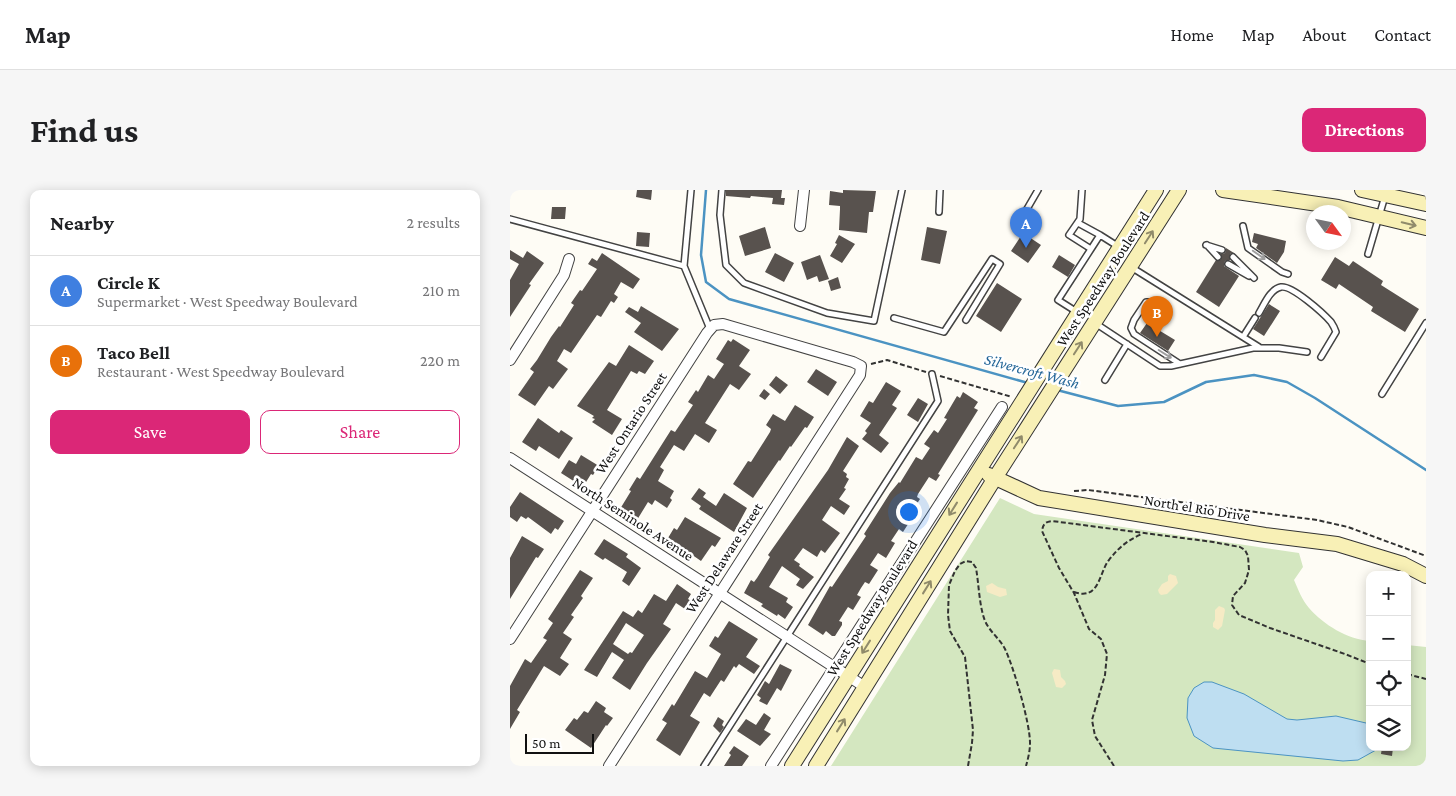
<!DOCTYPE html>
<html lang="en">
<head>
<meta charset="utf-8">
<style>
  :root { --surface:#fff; --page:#f6f6f6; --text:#202124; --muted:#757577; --line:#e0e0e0; --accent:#db2777 }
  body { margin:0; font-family:"Crimson Pro",serif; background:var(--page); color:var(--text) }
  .controls { position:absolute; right:15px; bottom:15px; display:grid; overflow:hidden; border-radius:10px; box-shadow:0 2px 12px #0003 }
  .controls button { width:45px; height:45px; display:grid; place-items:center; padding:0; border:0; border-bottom:1px solid var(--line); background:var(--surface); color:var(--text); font:25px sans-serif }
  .compass { position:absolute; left:796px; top:15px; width:45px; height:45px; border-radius:50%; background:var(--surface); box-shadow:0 2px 12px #0003; rotate:123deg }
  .scale { position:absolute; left:15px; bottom:12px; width:69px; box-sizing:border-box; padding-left:5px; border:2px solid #101010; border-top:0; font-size:14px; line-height:18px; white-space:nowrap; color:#101010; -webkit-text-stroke:4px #fff; paint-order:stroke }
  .you { position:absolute; left:398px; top:321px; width:18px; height:18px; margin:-12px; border:4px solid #fff; border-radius:50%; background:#1a73e8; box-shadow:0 0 0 8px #1a73e833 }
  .badge { display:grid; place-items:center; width:32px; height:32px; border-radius:50%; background:var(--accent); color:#fff; font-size:16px; font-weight:700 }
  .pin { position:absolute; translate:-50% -41px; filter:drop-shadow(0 1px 2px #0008) }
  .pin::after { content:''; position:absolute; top:26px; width:18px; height:15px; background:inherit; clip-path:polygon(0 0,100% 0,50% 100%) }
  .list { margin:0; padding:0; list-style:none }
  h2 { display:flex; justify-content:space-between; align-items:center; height:65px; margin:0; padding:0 20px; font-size:21px }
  h2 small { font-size:16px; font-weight:400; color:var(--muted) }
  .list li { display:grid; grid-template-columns:32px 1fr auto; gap:15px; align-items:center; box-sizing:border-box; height:70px; padding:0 20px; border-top:1px solid var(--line) }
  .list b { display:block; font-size:19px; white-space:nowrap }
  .list p { margin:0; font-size:16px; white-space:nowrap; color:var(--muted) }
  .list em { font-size:16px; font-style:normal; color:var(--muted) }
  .actions { display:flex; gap:10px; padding:15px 20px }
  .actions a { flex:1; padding:11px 0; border:1px solid var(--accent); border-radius:10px; text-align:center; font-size:18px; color:var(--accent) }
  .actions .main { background:var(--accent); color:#fff }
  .icon { flex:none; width:28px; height:28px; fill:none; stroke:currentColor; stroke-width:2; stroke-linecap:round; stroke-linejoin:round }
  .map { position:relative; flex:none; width:916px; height:576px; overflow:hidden; border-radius:10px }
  header { display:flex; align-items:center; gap:30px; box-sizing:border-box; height:70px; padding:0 25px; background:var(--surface); border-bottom:1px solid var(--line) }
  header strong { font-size:24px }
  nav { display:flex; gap:28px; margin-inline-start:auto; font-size:18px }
  .intro { display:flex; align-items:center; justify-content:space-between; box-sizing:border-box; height:120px; padding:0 30px }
  h1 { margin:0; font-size:35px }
  .button { padding:12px 22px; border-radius:10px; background:var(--accent); color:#fff; font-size:18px; font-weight:700 }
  main { display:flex; gap:30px; padding:0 30px }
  aside { flex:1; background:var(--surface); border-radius:10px; box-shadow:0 2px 12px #0003 }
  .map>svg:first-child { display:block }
  .green { fill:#d4e7c0 }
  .sand { fill:#f6ebc5 }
  .water { fill:#bedef1; stroke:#4b93c2 }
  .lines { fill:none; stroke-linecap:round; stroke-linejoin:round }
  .stream { stroke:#4b93c2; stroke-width:2.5 }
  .building { fill:#58524e; fill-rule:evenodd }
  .lane-casing { stroke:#434343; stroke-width:8 }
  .street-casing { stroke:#434343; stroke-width:12 }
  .secondary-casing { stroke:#323232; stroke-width:16 }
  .path { stroke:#323232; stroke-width:2; stroke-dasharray:5 2.5; stroke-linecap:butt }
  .lane { stroke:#fff; stroke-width:5 }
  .street { stroke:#fff; stroke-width:10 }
  .secondary { stroke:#f8f0b6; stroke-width:14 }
  .oneway { stroke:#908b6b }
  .oneway2 { stroke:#9f9f9f }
  .labels { text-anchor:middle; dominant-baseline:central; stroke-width:5; stroke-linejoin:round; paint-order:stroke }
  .street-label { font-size:15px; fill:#101010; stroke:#fff }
  .water-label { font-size:16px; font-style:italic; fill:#246698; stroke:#fff }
</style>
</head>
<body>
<header>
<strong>Map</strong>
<nav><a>Home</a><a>Map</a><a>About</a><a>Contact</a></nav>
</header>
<div class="intro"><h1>Find us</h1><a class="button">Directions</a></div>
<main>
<aside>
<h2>Nearby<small>2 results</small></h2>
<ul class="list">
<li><span class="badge" style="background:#3f7fe0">A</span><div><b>Circle K</b><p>Supermarket · West Speedway Boulevard</p></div><em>210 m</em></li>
<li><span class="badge" style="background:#e8710a">B</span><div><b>Taco Bell</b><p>Restaurant · West Speedway Boulevard</p></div><em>220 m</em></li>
</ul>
<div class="actions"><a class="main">Save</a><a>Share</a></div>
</aside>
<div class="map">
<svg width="916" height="576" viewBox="0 0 916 576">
  <rect width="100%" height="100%" fill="#fefcf5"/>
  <path class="green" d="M490,308L524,324L789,363L793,377L784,390C788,399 792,410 799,418C814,435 837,449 860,451V557H897V455L916,457V576H321Z"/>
  <path class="sand" d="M660,384L666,386L668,393L657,404L651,405L649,403L648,400L652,394L658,391V386Z
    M482,393L488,397L496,399L497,405L490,407L477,402L476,396Z
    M709,416L714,418L715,420L712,436L708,440L703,437V433L705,430V420Z
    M544,479L550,480L551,487L555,491L556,494L552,498L546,497L542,483Z"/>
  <path class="water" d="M694,492H702L734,504L777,529L787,530L826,526L856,533L860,535V557H868L866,560L848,570L833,571L703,558L684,546L677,528L678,508L684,498Z"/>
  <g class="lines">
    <path class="stream" d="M196,0L191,65L196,92L219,109L518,193
      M547,200L608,216L654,212L696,192L744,185L777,192L805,208L916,280"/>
  </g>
  <path class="building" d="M127,0H142L141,10L126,7Z
    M216,0H272L271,8H275L274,15L262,14L263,8L241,6L240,8L216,6Z
    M333,0L366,1L363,22H359L357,43L329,40L330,19V16L319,15L320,1L333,3Z
    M42,17H56L55,29H41Z
    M255,37L261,58L235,66L229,46Z
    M417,37L437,41L430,74L411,70Z
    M127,42L140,43L139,57L126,56Z
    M513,43L531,55L518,73L501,61Z
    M744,43L776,51L774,62L767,73L746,58L748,54L742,52Z
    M329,45L345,54L332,73L320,66L327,54L325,53Z
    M716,58L724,63L720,64V70L715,71L714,76L729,86L709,117L686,102L706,70H711V64L715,63Z
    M0,60L13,68L17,61L34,73L19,94L21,95L0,127V90L9,74L0,69Z
    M92,63L130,89L123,99L111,92L104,104L108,107L104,113L101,111L91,127L87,125L61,163L54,159L47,171L58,179L43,199L39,196L25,216L8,205L24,182L20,179L27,170L41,147L49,136L50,137L64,115L61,113L70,100L72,101L87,79L78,74L82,68L87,71Z
    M265,63L284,73L274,92L255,82Z
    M310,65L319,89L309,92L307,86L297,90L291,72Z
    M549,65L565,75L558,87L542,77Z
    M825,67L839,76L843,71L873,91L871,95L909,119L895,142L861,121L863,117L829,94L826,99L811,90Z
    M328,87L331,98L321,101L318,91Z
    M487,93L512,109L491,142L466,126Z
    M759,114L770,121L754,146L743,139Z
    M131,116L169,139L152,161L124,142L131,133L115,122L119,117L128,122Z
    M637,133L665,150L658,161L630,143Z
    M223,149L240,160L229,176L241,184L229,200L220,194L195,233L207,240L199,253L185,244L174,261L164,255L150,277L154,280L148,291L164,301L160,308L162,310L157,318L145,310L142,315L138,312L127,330L110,319L121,301L119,300L127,287L130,289L161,240L165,242L183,215L178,212L186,200L188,202L198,185L204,189L214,174L206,169L218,150L221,152Z
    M119,155L144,171L135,184L129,181L127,184L121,181L97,220L112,229L102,245L82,232L85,229L82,228L84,226L67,216L99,172L106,176Z
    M306,179L327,192L318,206L297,192Z
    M266,186L278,195L270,204L259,195Z
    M376,192L391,201L382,215L387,218L369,245L379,253L371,263L352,249L357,243L355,241L361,233L350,226L359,211L363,213Z
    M254,199L260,204L255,210L249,206Z
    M453,202L468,212L464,218L468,220L428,284L430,285L426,291L419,287L408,304L407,307L410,309L399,326L402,328L393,342L389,339L381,351L385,353L376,368L368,363L360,375L368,380L359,394L355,392L351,398L347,405L351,407L343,420L338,417L329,431L332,432V435L325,446H322L316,441L313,445L298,435L320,396L322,397L356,346L354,344L380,303L389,292L390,293L406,267L412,270L420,258L414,254L424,240L428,243L437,229L434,228L447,206L450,208Z
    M408,208L418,214L408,232L397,225Z
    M285,215L304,227L297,238L295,237L281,257L280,256L270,271L269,270L243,308L223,294L238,271L241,272L260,242L261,239L256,235L263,224L275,231Z
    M28,228L49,243L51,240L63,248L49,269L29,256L26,261L12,252Z
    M337,247L349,256L333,281L337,284L336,287L339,289L334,298L336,299L329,309L340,316L334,325L321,316L312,330L330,343L315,363L311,360L307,367L293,358L284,370L290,374L289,376L304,387L293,399L286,395L290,389L272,376L259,397L278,408L276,412L283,417L275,429L268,424L267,426L251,416L253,414L234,403L241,390L244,392L247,388L260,367L258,365L318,280Z
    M71,265L89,276L83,285L81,284L73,297L51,283L59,270L66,274Z
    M189,298L196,303L193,307L206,316L214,303L237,318L224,342L189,319L191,316L181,309Z
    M10,302L54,331L48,340L45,338L41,344L18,327L16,329L11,326L7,332L0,327V317Z
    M175,327L211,348L205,357L202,355L191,371L158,348L164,338L167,340Z
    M12,346L34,359L28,368L26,367L0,409V368Z
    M94,349L118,364L116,367L131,378L119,396L112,391L117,382L95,368L93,370L84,364Z
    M70,380L83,388L71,406L73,408L61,425L64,427L53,443L62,449L50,468L59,474L50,486L34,476L7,520L10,522L0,539V496L15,469L21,473L37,450L33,448L43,433L38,429Z
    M167,394L181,404L178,409L181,411L175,419L166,413L153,434L161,439L137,473L120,500L102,488L114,470L102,462L87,487L74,480L113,421L123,427L128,420L132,423L144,404L156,411ZM116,433L134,445L122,463L120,462L118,464L103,454Z
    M219,431L248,449L236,467L250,476L244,484L229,474L226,478L224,476L214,492L211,490L200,507L194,503L180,526L190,532L170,566L146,550L157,533L152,530L162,514L164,516L185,481L197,488L211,464L199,456L205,446L208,448Z
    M270,474L282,480L271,501L267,498L257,515L249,511L251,508L247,505L255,491L259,494Z
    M86,511L96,518L94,522L103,528L97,536L96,535L81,558L55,540L64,528L67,530L74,521L78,523Z
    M254,523L261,528L254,540L261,544L250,556L227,541L236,529L246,535Z
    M208,527L214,531L212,535L214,537L210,543L203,536Z
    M224,556L239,566L232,576H214L221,565L219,563Z
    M872,557L883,558L882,566L871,564Z"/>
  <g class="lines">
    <g class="lane-casing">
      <path id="lane" d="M181,0L174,76L200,139
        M212,0L210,25L216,75L234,93L317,123L364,131L392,0
        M572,0L570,29L559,45L581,59L590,45L609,57
        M429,22L430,0
        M0,29L174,76
        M510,31L528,0
        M568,33L590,45
        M733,36L738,58L772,82L778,84
        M696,55L712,60
        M697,55L708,67
        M858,64L875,6
        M723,67L744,88
        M718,74L739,86
        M621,77L749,157
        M646,112H636L624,130L621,138L624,144L670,174
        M567,122L548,110L581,59
        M749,123C754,115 760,99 771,97C782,95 813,123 821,132C823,135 825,139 826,142L811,167
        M384,128L434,142L482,69L490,74L456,130
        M585,133L650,176H661L743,158H769L797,162
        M733,147L745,128
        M595,190L617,154
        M872,204L916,133
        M194,576L428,211L422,184"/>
    </g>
    <g class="street-casing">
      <path id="street" d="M290,36L294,0
        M0,170L54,85L59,69
        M0,268L355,497
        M0,449L197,143L204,135L213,134L343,172L351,176L350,185L99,576
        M261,576L492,217"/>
    </g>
    <g class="secondary-casing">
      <path id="secondary" d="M713,0L828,17L916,38
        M852,0L916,14
        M479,285L529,308L755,345L827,354L893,374L916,386
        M282,576L646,0
        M306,576L485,288L669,0"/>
    </g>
    <path class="path" d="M361,174L377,170L416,182
      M430,186L502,207
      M564,301L578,300L807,330L838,337L916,366
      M564,402C590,411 589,382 599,370C609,357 618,350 632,344
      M897,484L916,489
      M458,576L462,553L463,540L455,467L440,441L438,425L439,395L445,381L450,374L456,371L462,372L466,378C469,395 469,415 475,431C480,442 490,449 495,459C504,478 520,533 520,553C520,561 518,569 516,576
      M604,576L585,546L582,530L595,485L597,464L591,449L579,439L564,403L549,378L532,341C533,334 535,332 542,331L703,352L730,357L735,360L738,366L739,380L735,393L723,406L722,415L729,425L760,438L835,464L860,474"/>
    <use href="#lane" class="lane"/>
    <use href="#street" class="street"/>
    <use href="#secondary" class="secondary"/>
  </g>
  <defs><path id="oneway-shaft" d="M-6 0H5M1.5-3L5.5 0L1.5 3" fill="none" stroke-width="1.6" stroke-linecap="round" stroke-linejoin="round" transform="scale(1.25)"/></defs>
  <g class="oneway">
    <use href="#oneway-shaft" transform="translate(899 34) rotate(13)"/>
    <use href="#oneway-shaft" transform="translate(639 47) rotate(-57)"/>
    <use href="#oneway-shaft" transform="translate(568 158) rotate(-57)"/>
    <use href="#oneway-shaft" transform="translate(508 252) rotate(-57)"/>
    <use href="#oneway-shaft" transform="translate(443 319) rotate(122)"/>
    <use href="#oneway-shaft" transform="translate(417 397) rotate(-58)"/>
    <use href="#oneway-shaft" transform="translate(356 457) rotate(122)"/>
    <use href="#oneway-shaft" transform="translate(331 535) rotate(-58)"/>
  </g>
  <g class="oneway2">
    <use href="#oneway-shaft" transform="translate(749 65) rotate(35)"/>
    <use href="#oneway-shaft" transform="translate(655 164) rotate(32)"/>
  </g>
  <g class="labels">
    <g class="street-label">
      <text transform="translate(593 89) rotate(-57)">West Speedway Boulevard</text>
      <text transform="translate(121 233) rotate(-57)">West Ontario Street</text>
      <text transform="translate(687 318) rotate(9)">North el Rio Drive</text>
      <text transform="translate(123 329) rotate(33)">North Seminole Avenue</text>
      <text transform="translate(214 368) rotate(-57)">West Delaware Street</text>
      <text transform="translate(362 418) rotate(-58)">West Speedway Boulevard</text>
    </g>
    <g class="water-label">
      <text transform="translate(522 181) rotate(15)">Silvercroft Wash</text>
    </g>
  </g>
</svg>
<div class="controls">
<button>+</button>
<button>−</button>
<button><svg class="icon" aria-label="locate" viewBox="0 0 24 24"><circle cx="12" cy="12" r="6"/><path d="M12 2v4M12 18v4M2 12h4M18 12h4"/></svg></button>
<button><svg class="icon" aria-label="layers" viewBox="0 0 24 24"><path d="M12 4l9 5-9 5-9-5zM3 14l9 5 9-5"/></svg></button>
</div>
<svg class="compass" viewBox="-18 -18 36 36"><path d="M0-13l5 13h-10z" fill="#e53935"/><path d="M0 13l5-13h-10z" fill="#757577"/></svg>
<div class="scale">50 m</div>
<div class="you"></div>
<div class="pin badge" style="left:516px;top:58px;background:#3f7fe0">A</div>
<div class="pin badge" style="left:647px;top:147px;background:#e8710a">B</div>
</div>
</main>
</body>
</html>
